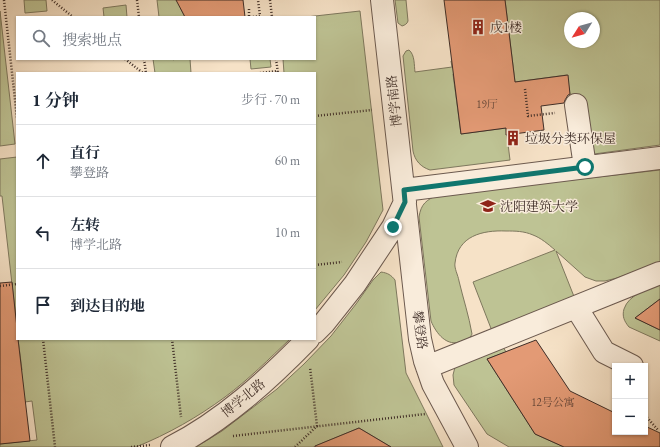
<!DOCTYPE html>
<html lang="zh">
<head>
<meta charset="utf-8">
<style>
  :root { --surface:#fff; --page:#f6f6f7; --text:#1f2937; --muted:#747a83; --line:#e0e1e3 }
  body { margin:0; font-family:"EB Garamond","Noto Serif SC",serif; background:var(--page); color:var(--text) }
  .controls { position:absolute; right:12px; bottom:12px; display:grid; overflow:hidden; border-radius:0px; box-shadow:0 1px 3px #0004 }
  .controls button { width:36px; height:36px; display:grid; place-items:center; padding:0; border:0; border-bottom:1px solid var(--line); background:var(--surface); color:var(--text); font:20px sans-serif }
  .compass { position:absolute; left:564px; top:12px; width:36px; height:36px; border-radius:50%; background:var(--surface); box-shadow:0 1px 3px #0004; rotate:233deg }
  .stop { position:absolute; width:12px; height:12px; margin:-9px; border:3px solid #0f766e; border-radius:50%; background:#fff }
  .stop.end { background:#0f766e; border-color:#fff; box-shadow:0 1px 4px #0008 }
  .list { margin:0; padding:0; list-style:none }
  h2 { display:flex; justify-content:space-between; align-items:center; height:52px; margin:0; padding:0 16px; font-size:17px }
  h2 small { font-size:13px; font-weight:400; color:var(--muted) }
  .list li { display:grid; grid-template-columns:26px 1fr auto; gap:12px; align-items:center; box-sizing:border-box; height:72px; padding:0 16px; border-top:1px solid var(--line) }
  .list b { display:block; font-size:15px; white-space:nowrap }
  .list p { margin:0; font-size:13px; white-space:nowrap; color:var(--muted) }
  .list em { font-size:13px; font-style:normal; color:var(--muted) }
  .icon { flex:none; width:22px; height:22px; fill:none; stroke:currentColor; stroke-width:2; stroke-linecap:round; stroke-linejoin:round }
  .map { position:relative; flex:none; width:660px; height:447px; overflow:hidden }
  .search { position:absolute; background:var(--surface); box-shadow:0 1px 3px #0004; left:16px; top:16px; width:300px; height:44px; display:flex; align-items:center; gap:10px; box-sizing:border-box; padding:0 14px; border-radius:0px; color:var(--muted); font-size:15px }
  .panel { position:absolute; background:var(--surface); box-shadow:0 1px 3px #0004; left:16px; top:72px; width:300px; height:268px; border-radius:0px }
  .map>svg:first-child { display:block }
  .green { fill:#bec394; stroke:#7e785e; fill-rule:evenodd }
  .building { fill:#e39a75; stroke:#3e2d27 }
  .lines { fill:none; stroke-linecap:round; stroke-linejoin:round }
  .minor-casing { stroke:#6c5a4f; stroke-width:24 }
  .path { stroke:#3e2d27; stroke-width:2.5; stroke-dasharray:1 2; stroke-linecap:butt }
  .minor { stroke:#f9ecdb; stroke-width:22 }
  .route { stroke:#0f766e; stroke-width:5 }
  .labels { text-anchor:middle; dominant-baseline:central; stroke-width:3; stroke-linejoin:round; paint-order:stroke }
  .number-label { font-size:11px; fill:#67483a }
  .poi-label { font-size:13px; fill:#3e2d27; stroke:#f9ecdb; text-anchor:start }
  .street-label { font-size:13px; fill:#3e2d27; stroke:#f9ecdb }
</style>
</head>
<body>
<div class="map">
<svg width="660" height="447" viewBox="0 0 660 447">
  <rect width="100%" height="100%" fill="#f6e2c7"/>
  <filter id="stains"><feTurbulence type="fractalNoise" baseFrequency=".005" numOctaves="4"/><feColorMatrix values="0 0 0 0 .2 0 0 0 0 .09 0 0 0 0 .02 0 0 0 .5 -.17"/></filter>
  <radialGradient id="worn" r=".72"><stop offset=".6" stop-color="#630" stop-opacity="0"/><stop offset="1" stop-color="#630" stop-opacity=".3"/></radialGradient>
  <path class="green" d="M24,0H46L47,11L25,13Z
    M157,0H178L181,9L185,17H159Z
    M395,0H406L408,21C407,24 405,25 402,26L398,23Z
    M505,0H660V145L594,154L586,100L571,102L567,75L515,82ZM570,18H594V42H570Z
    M126,5L127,17H104L103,8Z
    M0,11L15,144L0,146Z
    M360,11L383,210L366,242L344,275L315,310V73H284L283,59H315V17H306Z
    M409,50C415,55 414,65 415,72L452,67L451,61L476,58L453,74L461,134L506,128L510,160L430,170C421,167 415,161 413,151L403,56L406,51Z
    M153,59H172L174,60L175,59H190L191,73H155Z
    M250,59H270L271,67L251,69Z
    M17,157V328L2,196H0V159Z
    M660,170V262L617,278L605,281H596L585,277L556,251L575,299L492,331L473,282L555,250C548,244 541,238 533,235C524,231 515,231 506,231C482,230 458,236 455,263C454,268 458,275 459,281C463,298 469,316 472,334C470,339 466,339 462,341C447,348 436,333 431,321L419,217C421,204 426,200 438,195Z
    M381,272C388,273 391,275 395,280L406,373L443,447H391L359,428L313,447H196L222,431L277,389L304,364L331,336L356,304L373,280Z
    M660,285V299L635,318L660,330V341L629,327C624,321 622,316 624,309C629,294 647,290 660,285Z
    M18,339H290C269,359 248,380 225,397C198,417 168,434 136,447H0V444L37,440L32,401L25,402L0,373L22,370Z
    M502,345L506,352L487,359L535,434L564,447H509L487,434L454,385L453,375L455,367Z"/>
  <path class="building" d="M176,0H243L245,17H185Z
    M444,0H505L515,82L568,75L570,94L568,95L565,100L564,103L541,106L544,130L506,135V128L461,134Z
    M12,282L17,328V339H18L30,441L0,444V283Z
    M660,299V330L635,318Z
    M536,340L570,391L615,413V432H645V426L660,433V447H564L535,434L487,359Z
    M359,428L391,447H315V446Z"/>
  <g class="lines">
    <g class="minor-casing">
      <path id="minor" d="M382,0L420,339L425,361L433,384L467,447
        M576,105L585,167
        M404,190L660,158
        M576,307L604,352L632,366
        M315,332L324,323L355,284L393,227L405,202
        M427,367L660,273
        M172,447C223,421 268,380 308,339"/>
    </g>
    <path class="path" d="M4,0L17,118
      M52,0L73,17
      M137,0L139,17
      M270,0L272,17
      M249,9V17
      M253,17L260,16L258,0
      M125,59L143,73
      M144,59L146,73
      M276,59L278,73
      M260,73L278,71
      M525,89L528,116L555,113
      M315,116L372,110
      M315,265L342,262
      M0,286L17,284
      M43,339L55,447
      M172,339L181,417
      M645,415L658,430
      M233,436L425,414
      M131,447L150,445
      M295,447L317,426L310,367"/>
    <use href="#minor" class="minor"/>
  </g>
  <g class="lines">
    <path class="route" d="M393,227L405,202L404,190L585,167"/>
  </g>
  <defs>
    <g id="building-bare" transform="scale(1.2)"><path d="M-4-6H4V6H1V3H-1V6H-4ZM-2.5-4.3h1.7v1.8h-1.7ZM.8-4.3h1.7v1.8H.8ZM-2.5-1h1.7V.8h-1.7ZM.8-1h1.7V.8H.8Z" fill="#8f2418" stroke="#f9ecdb" stroke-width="2.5" paint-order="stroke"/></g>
    <g id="university-bare" transform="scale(1.2)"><path d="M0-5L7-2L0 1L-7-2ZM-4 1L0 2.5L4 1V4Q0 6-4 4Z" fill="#8f2418" stroke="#f9ecdb" stroke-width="2.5" paint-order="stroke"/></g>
  </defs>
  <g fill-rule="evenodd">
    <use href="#building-bare" x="478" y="27"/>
    <use href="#building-bare" x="513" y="138"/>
    <use href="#university-bare" x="488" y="206"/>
  </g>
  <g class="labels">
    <g class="number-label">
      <text x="487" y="104">19厅</text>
      <text x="553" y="402">12号公寓</text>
    </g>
    <g class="poi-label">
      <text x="490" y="27">戊1楼</text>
      <text x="525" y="138">垃圾分类环保屋</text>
      <text x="500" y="206">沈阳建筑大学</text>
    </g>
    <g class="street-label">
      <text transform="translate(394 101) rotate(-96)">博学南路</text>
      <text transform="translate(420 330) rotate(82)">攀登路</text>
      <text transform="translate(243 398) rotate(-39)">博学北路</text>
    </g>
  </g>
  <rect width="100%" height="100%" filter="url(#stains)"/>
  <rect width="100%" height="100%" fill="url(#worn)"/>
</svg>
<div class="controls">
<button>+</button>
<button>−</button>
</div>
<svg class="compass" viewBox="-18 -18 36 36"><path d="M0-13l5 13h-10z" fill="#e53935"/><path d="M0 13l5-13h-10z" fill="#747a83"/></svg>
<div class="stop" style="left:585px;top:167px"></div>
<div class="stop end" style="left:393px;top:227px"></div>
<div class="search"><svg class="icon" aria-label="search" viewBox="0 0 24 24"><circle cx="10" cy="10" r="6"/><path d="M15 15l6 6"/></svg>搜索地点</div>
<section class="panel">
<h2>1 分钟<small>步行 · 70 m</small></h2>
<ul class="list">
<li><svg class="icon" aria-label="ahead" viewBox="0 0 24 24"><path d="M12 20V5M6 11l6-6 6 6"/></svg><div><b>直行</b><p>攀登路</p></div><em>60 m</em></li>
<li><svg class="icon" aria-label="left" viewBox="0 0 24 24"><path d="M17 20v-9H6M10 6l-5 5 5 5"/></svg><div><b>左转</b><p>博学北路</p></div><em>10 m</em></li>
<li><svg class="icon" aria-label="arrive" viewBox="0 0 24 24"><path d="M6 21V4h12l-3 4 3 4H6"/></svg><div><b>到达目的地</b></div></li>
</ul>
</section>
</div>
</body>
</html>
